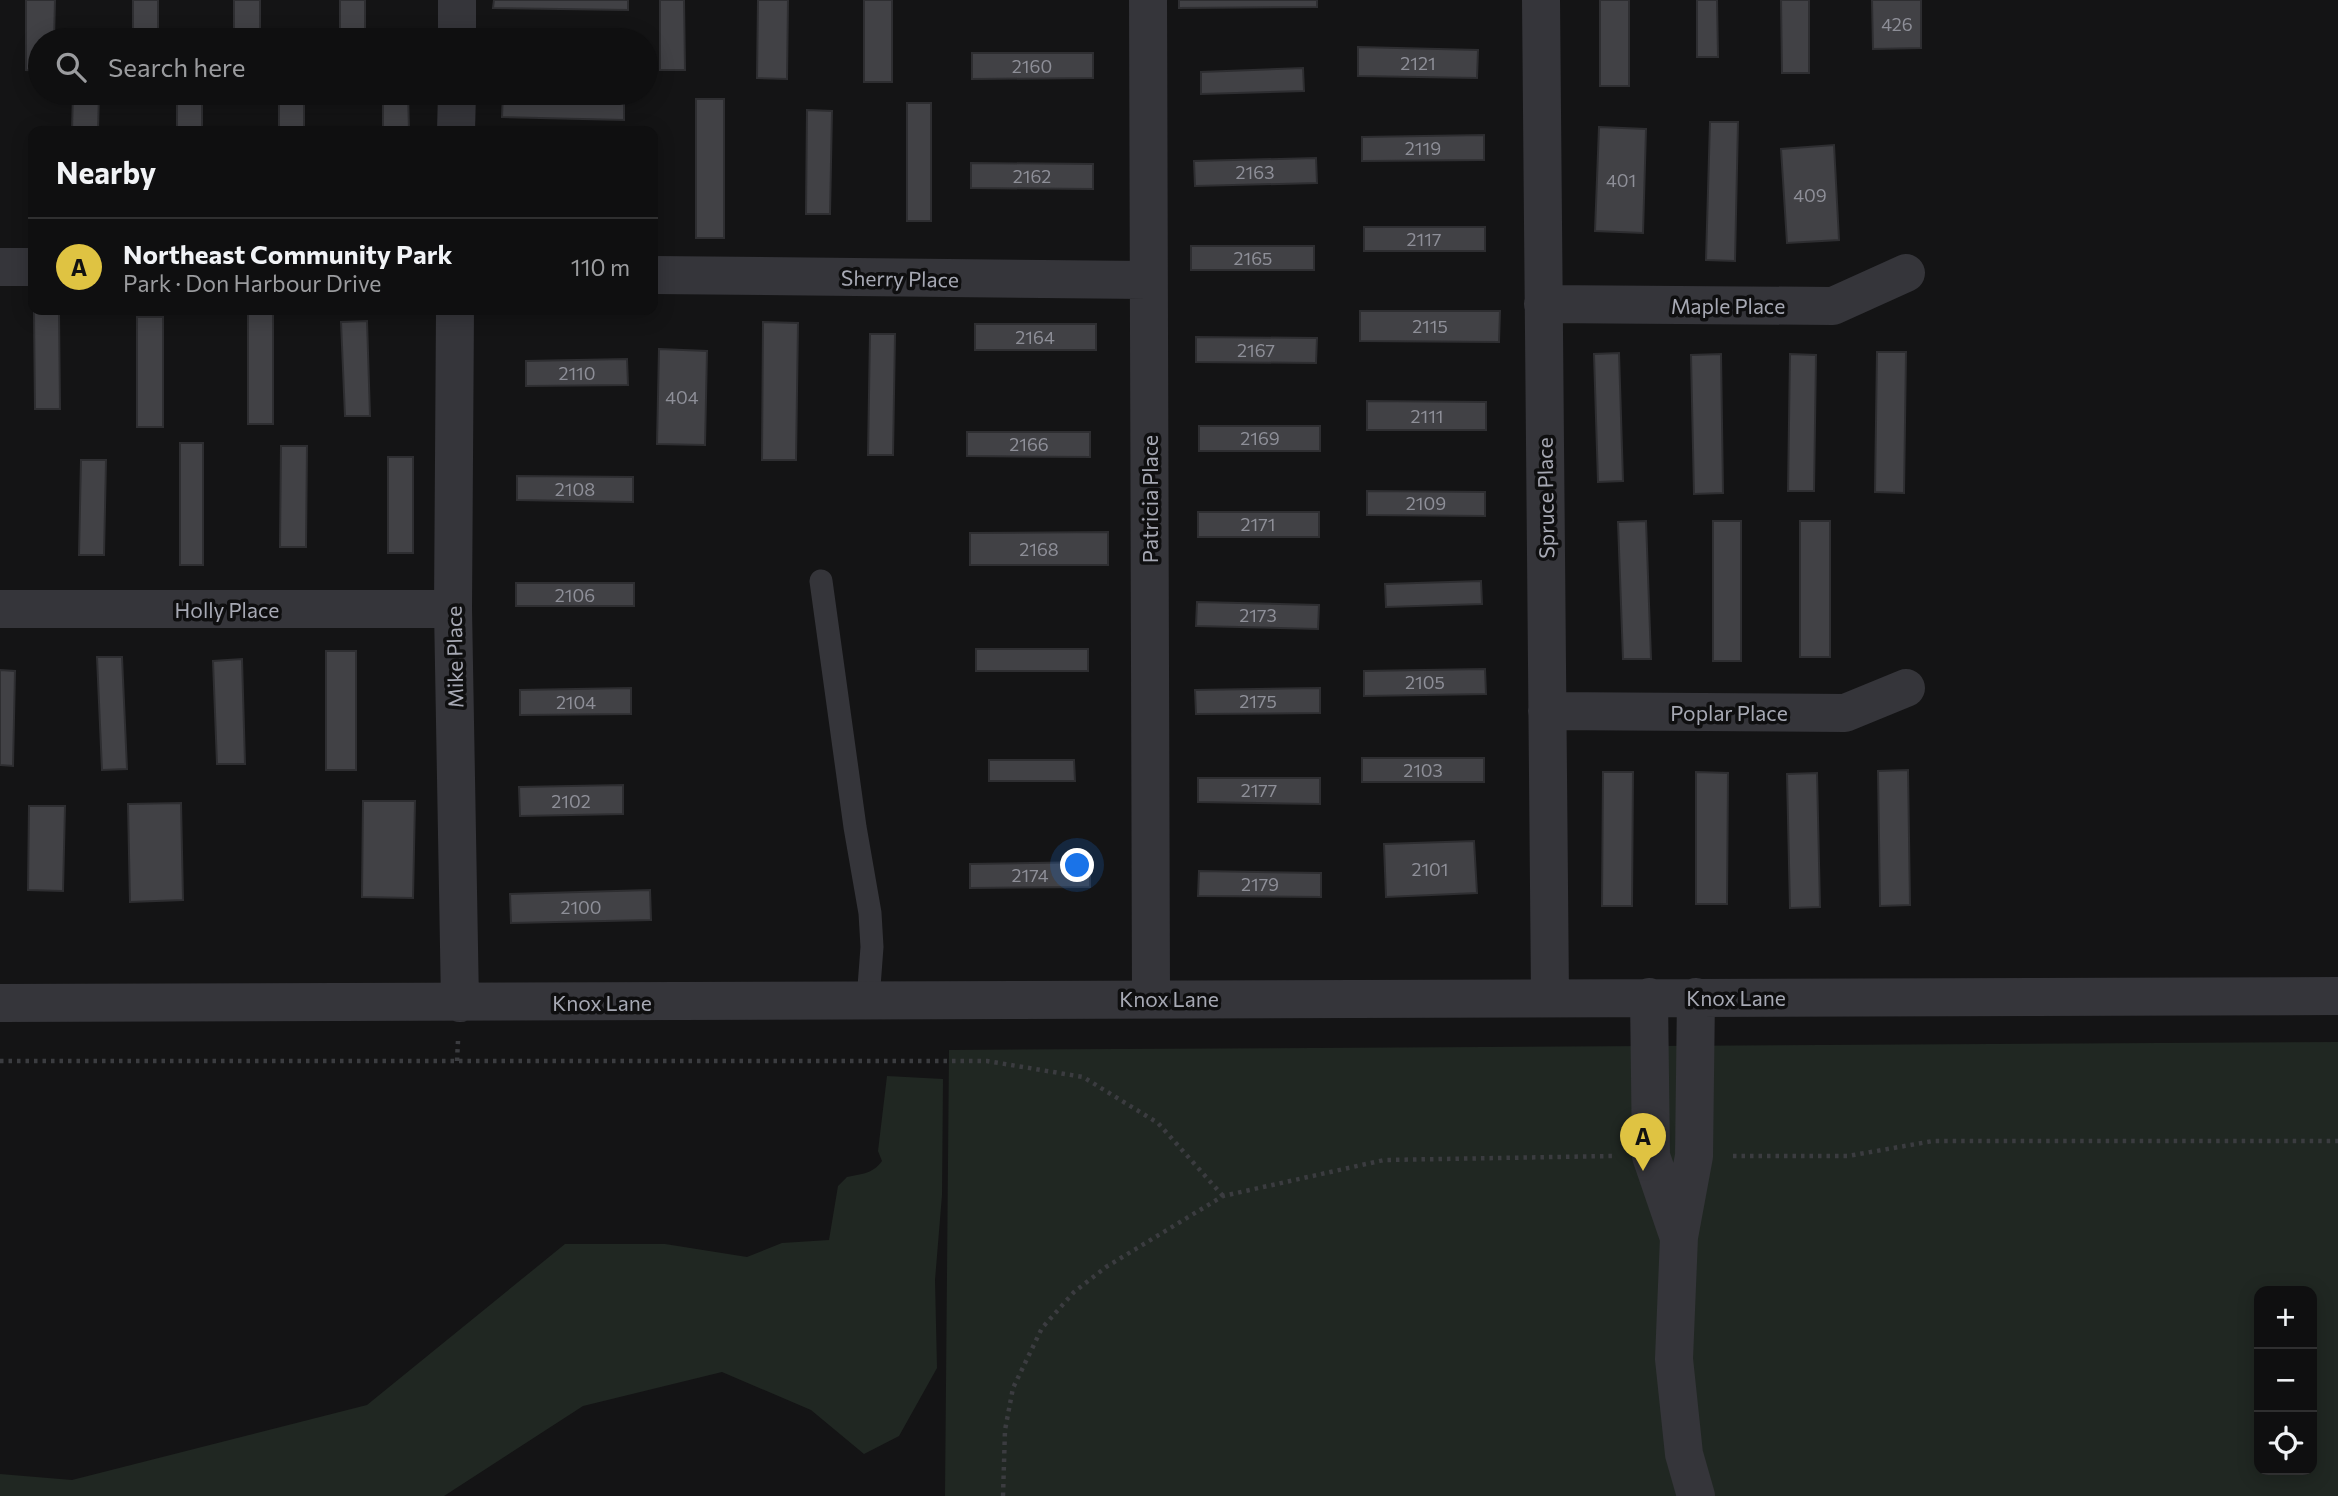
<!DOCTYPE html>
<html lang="en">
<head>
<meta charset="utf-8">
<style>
  :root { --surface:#0f0f10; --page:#181819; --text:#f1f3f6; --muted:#9b9c9f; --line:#2f2f30; --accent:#dfc342 }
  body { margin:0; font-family:Commissioner,sans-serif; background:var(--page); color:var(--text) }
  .controls { position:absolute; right:21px; bottom:21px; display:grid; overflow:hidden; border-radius:14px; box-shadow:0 4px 18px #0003 }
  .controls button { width:63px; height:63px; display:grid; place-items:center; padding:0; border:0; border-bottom:2px solid var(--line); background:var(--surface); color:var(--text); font:35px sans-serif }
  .you { position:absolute; left:1078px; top:866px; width:24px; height:24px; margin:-18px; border:5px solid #fff; border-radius:50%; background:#1a73e8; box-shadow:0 0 0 10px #1a73e833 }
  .badge { display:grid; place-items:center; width:46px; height:46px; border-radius:50%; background:var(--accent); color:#111; font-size:23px; font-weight:700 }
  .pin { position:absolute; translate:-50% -58px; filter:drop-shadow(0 2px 4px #0008) }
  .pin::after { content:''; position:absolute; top:37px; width:24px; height:21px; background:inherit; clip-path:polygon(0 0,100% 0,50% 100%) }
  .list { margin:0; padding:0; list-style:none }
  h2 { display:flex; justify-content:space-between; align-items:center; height:91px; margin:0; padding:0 28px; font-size:30px }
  h2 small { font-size:23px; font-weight:400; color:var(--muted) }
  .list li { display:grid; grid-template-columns:46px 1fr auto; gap:21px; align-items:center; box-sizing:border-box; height:98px; padding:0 28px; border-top:2px solid var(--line) }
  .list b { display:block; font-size:26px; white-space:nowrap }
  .list p { margin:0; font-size:23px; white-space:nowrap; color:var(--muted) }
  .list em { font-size:23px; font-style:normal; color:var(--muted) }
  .icon { flex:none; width:38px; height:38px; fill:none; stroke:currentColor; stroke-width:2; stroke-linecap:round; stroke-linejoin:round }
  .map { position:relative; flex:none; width:2338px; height:1496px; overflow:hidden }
  .search { position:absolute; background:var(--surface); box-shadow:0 4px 18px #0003; left:28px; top:28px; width:630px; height:77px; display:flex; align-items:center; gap:18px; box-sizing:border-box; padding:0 24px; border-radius:38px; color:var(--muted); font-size:26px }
  .panel { position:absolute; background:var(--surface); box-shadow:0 4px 18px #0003; left:28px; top:126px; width:630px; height:189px; border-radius:14px }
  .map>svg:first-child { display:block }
  .green { fill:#202722; fill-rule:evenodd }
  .building { fill:#414145; stroke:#2e2e31; stroke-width:2 }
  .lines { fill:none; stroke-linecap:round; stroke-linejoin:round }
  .path { stroke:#3b3c40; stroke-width:4.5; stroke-dasharray:3.5 5; stroke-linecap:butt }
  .lane { stroke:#35353a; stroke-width:23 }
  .street { stroke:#35353a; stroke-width:38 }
  .labels { text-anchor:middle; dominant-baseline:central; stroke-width:7; stroke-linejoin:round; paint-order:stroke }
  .number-label { font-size:18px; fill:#8e8f98 }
  .street-label { font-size:21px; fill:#a7a9b4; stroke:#0f0f10 }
</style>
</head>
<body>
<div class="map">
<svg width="2338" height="1496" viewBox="0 0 2338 1496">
  <rect width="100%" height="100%" fill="#141415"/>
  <path class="green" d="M2338,1042V1496H945L949,1050ZM2259,1291H2312V1470H2259Z
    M887,1076L943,1079L942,1195L935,1280L937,1368L899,1436L864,1454L811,1410L722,1372L583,1406L444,1496H0V1474L72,1480L367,1405L565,1244H665L747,1257L782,1243L829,1240L838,1186L847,1177C861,1174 873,1174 882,1161L878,1151Z"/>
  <path class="building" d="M26,0H55L54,40H40V71L26,70Z
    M133,0H158V40H133Z
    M234,0H260V40H234Z
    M340,0H365V40H340Z
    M494,0H628V10L493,8Z
    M660,0H684L685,70H660Z
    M758,0H788L787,79L757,78Z
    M864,0H892V82H864Z
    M1179,0H1317V7L1179,8Z
    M1600,0H1629V86H1600Z
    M1697,0H1717L1718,57H1697Z
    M1781,0H1809V73H1782Z
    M1872,0H1921V48L1873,49Z
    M1358,47L1478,50L1477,78L1358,76Z
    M972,53H1093V78L972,79Z
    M1303,68L1304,91L1201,94V72Z
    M73,93H99L98,131H72Z
    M177,93H202V131H177Z
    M279,93H304V131H279Z
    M383,93H408L409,131H383Z
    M503,93L624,95V120L502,117Z
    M696,99H724V238H696Z
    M907,103H931V221H907Z
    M807,110L832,111L830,214H806Z
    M1710,122H1738L1735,261L1706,260Z
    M1599,127L1646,129L1643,233L1595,231Z
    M1484,135V160L1362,161V137Z
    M1834,145L1839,240L1787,243L1781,149Z
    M1316,158L1317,183L1195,186L1194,161Z
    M971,163L1093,164V189L971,188Z
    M1364,227H1485V251H1364Z
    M1191,246H1314V270H1191Z
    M1360,311H1500L1499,342L1360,341Z
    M34,312H59L60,409H35Z
    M248,313H273V424H248Z
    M137,317H163V427H137Z
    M367,321L370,416H345L341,322Z
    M763,322L798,323L796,460H762Z
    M975,324H1096V350H975Z
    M870,334H895L893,455H868Z
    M1196,337L1317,338L1316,363L1196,362Z
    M659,349L707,351L705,445L657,444Z
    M1877,352H1906L1904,493L1875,492Z
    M1619,353L1623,481L1598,482L1594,354Z
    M1721,354L1723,493L1694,494L1691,355Z
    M1790,354L1816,355L1814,491H1788Z
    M627,359L628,385L526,386V361Z
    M1367,401L1486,402V430H1367Z
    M1199,426H1320V451H1199Z
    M967,432H1090V457L967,456Z
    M180,443H203V565H180Z
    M281,446H307L306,547H280Z
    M388,457H413V553H388Z
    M81,460H106L104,555H79Z
    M517,476L633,477V502L517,500Z
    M1367,491L1485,492V516L1367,515Z
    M1198,512H1319V537H1198Z
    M1646,521L1651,659H1623L1618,522Z
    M1713,521H1741V661H1713Z
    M1800,521H1830V657H1800Z
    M1108,532V565H970V533Z
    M1481,581L1482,604L1386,607L1385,584Z
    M516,583H634V606H516Z
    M1197,602L1319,605L1318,629L1196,626Z
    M976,649H1088V671H976Z
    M326,651H356V770H326Z
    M97,657H122L127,769L102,770Z
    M242,659L245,764H217L213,661Z
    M1485,669L1486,694L1364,696V671Z
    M0,670L15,671L13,766L0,765Z
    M631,688V714L520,715V690Z
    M1320,688V713L1196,714L1195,690Z
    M1362,758H1484V782H1362Z
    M989,760H1074L1075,781H989Z
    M1908,770L1910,905L1880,906L1878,771Z
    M1603,772H1633L1632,906H1602Z
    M1696,772L1728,773L1727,904H1696Z
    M1817,773L1820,907L1790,908L1787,774Z
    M1198,778H1320V804L1198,802Z
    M623,785V814L520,816L519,787Z
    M363,801H415L413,898L362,897Z
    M181,803L183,900L130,902L128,804Z
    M29,806H65L63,891L28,890Z
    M1474,841L1477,893L1386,897L1384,844Z
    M1090,862V887L970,888V864Z
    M1199,871L1321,873V897L1198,896Z
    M650,890L651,920L511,923L510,894Z"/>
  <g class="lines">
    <path class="path" d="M0,1061H987L1083,1077L1158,1123L1223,1196
      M457,1061L458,1041
      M1733,1156H1848L1933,1141H2338
      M1003,1496L1005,1430L1013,1388L1042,1328L1074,1292L1106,1267L1223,1196L1384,1160L1612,1156"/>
    <path class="lane" d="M821,581L855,827L870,913L872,947L868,1000"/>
    <path class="street" d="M1148,0L1151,997
      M1541,0L1550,997
      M457,40V0
      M456,131L457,93
      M0,267H33
      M653,275L1147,280
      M1543,304L1833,306L1906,273
      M455,310L453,609L460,1003
      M0,609H453
      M1547,711L1845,713L1906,688
      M1649,997L1651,1156L1678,1235
      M0,1003L2338,996
      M1696,1496L1684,1454L1674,1359L1679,1237L1694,1156L1696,997"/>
  </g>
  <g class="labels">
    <g class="number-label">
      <text x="1897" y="24">426</text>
      <text x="1418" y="63">2121</text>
      <text x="1032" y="66">2160</text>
      <text x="1423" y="148">2119</text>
      <text x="1255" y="172">2163</text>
      <text x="1032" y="176">2162</text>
      <text x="1621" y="180">401</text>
      <text x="1810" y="195">409</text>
      <text x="1424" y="239">2117</text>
      <text x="1253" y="258">2165</text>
      <text x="1430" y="326">2115</text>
      <text x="1035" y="337">2164</text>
      <text x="1256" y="350">2167</text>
      <text x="577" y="373">2110</text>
      <text x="682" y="397">404</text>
      <text x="1427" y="416">2111</text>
      <text x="1260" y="438">2169</text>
      <text x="1029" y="444">2166</text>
      <text x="575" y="489">2108</text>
      <text x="1426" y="503">2109</text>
      <text x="1258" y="524">2171</text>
      <text x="1039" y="549">2168</text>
      <text x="575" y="595">2106</text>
      <text x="1258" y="615">2173</text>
      <text x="1425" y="682">2105</text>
      <text x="1258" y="701">2175</text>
      <text x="576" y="702">2104</text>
      <text x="1423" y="770">2103</text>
      <text x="1259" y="790">2177</text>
      <text x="571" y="801">2102</text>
      <text x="1430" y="869">2101</text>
      <text x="1030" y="875">2174</text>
      <text x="1260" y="884">2179</text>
      <text x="581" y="907">2100</text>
    </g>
    <g class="street-label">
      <text transform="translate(900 278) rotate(1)">Sherry Place</text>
      <text x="1728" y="305">Maple Place</text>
      <text transform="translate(1545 498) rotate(-91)">Spruce Place</text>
      <text transform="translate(1149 499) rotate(-90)">Patricia Place</text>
      <text x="227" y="609">Holly Place</text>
      <text transform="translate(454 657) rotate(-91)">Mike Place</text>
      <text x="1729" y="712">Poplar Place</text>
      <text x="1736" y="997">Knox Lane</text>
      <text x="1169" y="998">Knox Lane</text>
      <text x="602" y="1002">Knox Lane</text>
    </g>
  </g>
</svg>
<div class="controls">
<button>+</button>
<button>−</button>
<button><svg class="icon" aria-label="locate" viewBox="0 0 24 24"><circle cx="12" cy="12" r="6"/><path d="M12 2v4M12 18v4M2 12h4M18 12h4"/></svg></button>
</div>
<div class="you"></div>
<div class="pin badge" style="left:1643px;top:1171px">A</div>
<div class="search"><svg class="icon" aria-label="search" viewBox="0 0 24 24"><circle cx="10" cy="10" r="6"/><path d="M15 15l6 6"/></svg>Search here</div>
<section class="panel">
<h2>Nearby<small></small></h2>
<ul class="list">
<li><span class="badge">A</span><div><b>Northeast Community Park</b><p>Park · Don Harbour Drive</p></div><em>110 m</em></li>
</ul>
</section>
</div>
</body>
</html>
